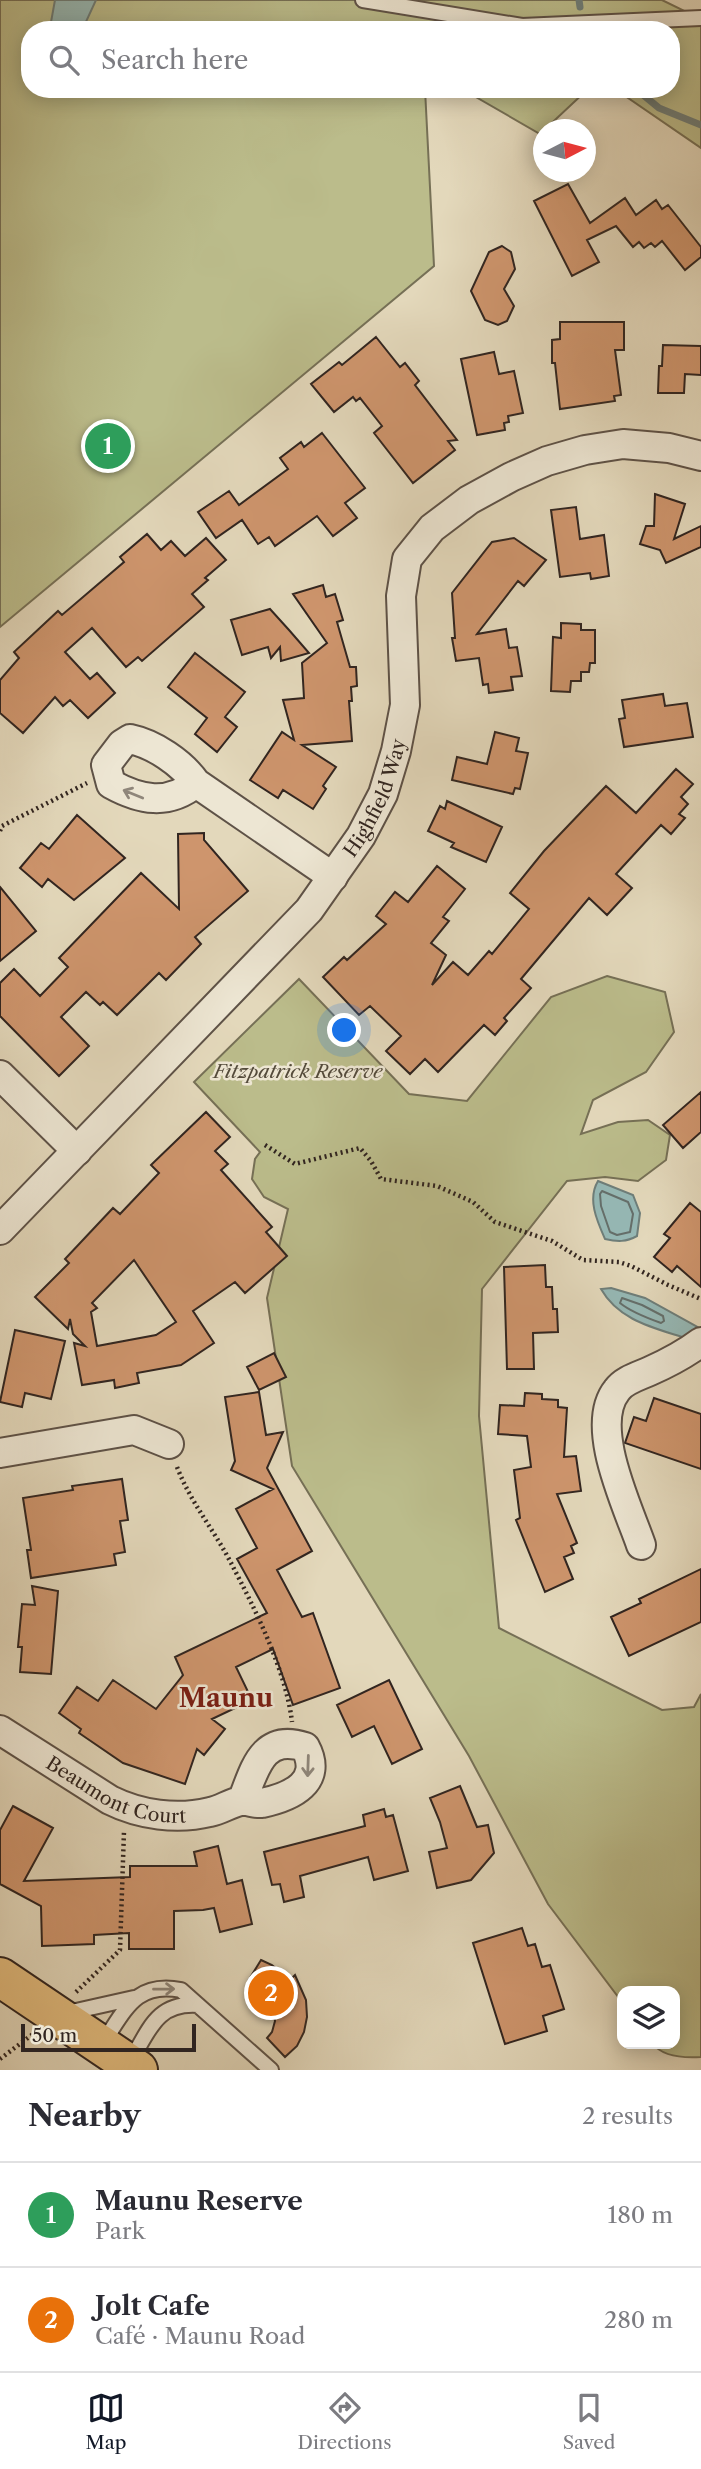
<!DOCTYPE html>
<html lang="en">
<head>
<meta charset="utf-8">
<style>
  :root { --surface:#fff; --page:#f7f7f7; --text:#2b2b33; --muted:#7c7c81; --line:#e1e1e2; --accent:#111827 }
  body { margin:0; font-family:"Libre Caslon Text",serif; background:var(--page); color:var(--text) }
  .controls { position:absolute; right:21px; bottom:21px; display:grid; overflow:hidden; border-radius:14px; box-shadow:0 4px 18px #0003 }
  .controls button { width:63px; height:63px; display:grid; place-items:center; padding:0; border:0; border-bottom:2px solid var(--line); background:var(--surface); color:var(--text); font:35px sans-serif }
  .compass { position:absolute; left:533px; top:119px; width:63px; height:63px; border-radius:50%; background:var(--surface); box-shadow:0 4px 18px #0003; rotate:84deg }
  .scale { position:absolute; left:21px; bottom:18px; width:175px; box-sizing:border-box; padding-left:7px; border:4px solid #312520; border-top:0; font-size:19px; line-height:24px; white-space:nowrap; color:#312520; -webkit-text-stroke:5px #ede6d3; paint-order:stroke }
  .you { position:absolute; left:345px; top:1031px; width:24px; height:24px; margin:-18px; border:5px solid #fff; border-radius:50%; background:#1a73e8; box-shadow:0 0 0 10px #1a73e833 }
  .badge { display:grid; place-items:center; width:46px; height:46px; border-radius:50%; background:var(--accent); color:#fff; font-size:23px; font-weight:700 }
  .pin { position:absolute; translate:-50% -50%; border:4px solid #fff; box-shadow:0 2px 7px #0006 }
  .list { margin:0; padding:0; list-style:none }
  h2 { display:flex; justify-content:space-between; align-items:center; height:91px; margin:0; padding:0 28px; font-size:30px }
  h2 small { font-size:23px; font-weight:400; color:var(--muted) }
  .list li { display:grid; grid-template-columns:46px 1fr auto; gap:21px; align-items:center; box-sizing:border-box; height:105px; padding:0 28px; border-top:2px solid var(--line) }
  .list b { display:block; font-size:26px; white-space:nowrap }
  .list p { margin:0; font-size:23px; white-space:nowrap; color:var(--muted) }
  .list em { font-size:23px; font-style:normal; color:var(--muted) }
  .icon { flex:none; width:38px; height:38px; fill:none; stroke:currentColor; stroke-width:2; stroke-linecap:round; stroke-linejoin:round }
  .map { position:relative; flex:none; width:701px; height:2070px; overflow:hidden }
  .search { position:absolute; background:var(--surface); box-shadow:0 4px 18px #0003; left:21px; right:21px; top:21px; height:77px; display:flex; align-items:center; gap:18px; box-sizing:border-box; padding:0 24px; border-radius:28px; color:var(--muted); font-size:26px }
  .sheet { height:301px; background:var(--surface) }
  nav { display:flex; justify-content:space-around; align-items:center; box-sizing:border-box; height:98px; border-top:2px solid var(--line); background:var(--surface); font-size:19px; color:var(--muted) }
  nav a { display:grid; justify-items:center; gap:4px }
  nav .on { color:var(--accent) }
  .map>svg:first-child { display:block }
  .green { fill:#bbbc8b; stroke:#767056; stroke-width:2 }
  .water { fill:#96b9b6; stroke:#6e7e7a; stroke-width:2 }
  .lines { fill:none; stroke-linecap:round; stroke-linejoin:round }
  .shore { stroke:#646f6b; stroke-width:2 }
  .stream { stroke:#6e7e7a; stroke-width:7 }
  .building { fill:#ce956d; stroke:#312520; stroke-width:2; fill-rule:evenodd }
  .service-casing { stroke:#5e5247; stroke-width:18 }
  .minor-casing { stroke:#5e5247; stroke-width:32 }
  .primary-casing { stroke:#312520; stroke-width:42 }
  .path { stroke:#312520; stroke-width:4.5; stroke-dasharray:2 3.5; stroke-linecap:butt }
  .service { stroke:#ede6d3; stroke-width:14 }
  .minor { stroke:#ede6d3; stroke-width:28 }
  .primary { stroke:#e2bc7e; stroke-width:38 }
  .oneway { stroke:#8f867a }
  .labels { text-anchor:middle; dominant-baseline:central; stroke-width:5; stroke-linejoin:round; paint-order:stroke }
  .street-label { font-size:19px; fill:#312520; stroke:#ede6d3 }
  .park-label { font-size:19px; font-style:italic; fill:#544b3b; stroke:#ede6d3 }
  .district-label { font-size:26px; font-weight:bold; fill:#7a1f14; stroke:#ede6d3 }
</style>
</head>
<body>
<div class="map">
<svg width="701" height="2070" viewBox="0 0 701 2070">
  <rect width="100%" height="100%" fill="#e3d8bb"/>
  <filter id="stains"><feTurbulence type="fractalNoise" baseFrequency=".00286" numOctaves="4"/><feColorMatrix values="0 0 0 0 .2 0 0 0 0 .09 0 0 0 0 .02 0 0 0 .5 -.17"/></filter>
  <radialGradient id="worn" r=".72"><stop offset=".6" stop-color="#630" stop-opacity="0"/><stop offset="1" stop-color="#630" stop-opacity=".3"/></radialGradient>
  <path class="green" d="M0,0H662L701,19V148L615,89H671V30H30V89H425L434,266L0,627Z
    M462,89H588L540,134Z
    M607,976L665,992L674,1032L646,1072L593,1100L581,1134L618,1122L648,1120L670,1135L666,1160L638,1181L605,1177L567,1181L482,1289L479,1416L499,1628L662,1710L694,1707L701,1694V2057C685,2058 663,2057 653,2044H675V1991H622V2002L548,1904L469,1756L292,1466L267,1298L288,1209L264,1197L252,1179L255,1159L260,1152L194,1082L299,979L409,1094L467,1101L551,997Z"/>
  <path class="water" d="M55,0H96L85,24L79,30H55L51,22Z
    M598,1181L633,1195L640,1213L637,1236C626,1242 618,1242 605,1239C597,1221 587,1199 598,1181Z
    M611,1288L645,1298L701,1329L688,1339C655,1328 619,1321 601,1289Z"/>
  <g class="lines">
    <path class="shore" d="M602,1191L628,1202L633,1214L630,1232L617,1235L610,1232L601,1206L600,1194Z
      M622,1298L642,1305L663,1316L664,1321L661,1323C647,1318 631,1312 620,1303Z"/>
    <path class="stream" d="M579,0L580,7
      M636,89L659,108L701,125"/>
  </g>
  <path class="building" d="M568,184L590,223L625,198L636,215L656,200L662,209L668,205L701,247V257L685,270L662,241L655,247L651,243L644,248L639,242L633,247L616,226L587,240L599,262L572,276L534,201Z
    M502,246L511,252L515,269L504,289L514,306L507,321L498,325L485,320L471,291L489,252Z
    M560,322H624V350H615L621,395L614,396L615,401L560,409L555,363H552V340L560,339Z
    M376,337L400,367L405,363L419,381L415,385L457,440L448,441L455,450L413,483L374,433L382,426L360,398L356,401L353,397L334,412L311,384L339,362L342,365Z
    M663,345L701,346V375L685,374L684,393H658L659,366H662Z
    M494,352L499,374L514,371L523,413L508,416L509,422L504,423L505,430L477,435L461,359Z
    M322,433L365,488L345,503L357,518L333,536L317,516L275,546L269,537L258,544L242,520L216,538L198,512L229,491L239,505L288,469L280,458L301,442L304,447Z
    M655,494L685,504L674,539L701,526V547L666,563L660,550L640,544L646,526H654Z
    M576,507L580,539L604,535L609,576L591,579L590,573L560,577L551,510Z
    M147,534L161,550L171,541L185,556L206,538L226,560L205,578L208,580L192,594L204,607L142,661L138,657L126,667L92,628L65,652L90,679L97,673L115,693L88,718L70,700L63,706L55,697L23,733L0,713V680L19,658L14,652L58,611L62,615L124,562L120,557Z
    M514,538L546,560L524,586L518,581L477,634L506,629L509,648L517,647L522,676L511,677L513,690L489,693L488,684L483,685L479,658L456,661L452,638H455L452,593L492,542Z
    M323,585L326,597L335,594L343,620L337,622L350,667H356L357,686L351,687L352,701H349L352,741L302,745L336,767L323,786L326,789L313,809L283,790L278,798L250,780L282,732L294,740L283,700L304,698L302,663L327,643L293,594Z
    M270,609L289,630L309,653L281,661L280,647L271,658L268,647L242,655L231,620Z
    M561,623L581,624V630H595V663H590L589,672H581V681H571L570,692L551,691L553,637L561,638Z
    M195,653L245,692L225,717L237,727L217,752L195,734L207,718L168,687Z
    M663,694L665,706L687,703L693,737L624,747L619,719L625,718L622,700Z
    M495,732L519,738L516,751L528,753L520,789L515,788L513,794L452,780L457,757L487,764Z
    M676,769L693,784L681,797L688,804L679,814L685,818L671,834L661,825L616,874L632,888L607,915L589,898L521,979L531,988L504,1018L507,1021L495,1035L484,1025L438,1072L425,1059L410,1074L386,1051L401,1036L370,1006L359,1015L323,977L344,957L347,960L386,924L376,916L395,892L408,902L437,866L465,889L443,917L449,921L431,943L446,955L432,985L453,962L468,975L489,951L492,954L529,909L510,893L544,851L606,786L636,813Z
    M447,801L502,827L486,862L451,847L454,843L428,831L440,806L445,809Z
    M77,815L125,858L74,900L48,879L42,887L20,868L41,843L49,849Z
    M204,833V840L248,891L195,937L201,944L166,980L159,973L117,1015L103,1002L100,1005L86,992L61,1017L89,1046L59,1076L0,1016V983L14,969L40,996L68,967L59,958L141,873L179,909L178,834Z
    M0,887L36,931L0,961Z
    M701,1092V1132L683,1148L663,1125Z
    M206,1112L230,1137L215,1151L228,1164L221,1170L272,1227L266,1232L287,1256L245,1293L235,1282L193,1311L214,1343L181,1365L137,1373L139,1383L115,1388L114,1380L82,1385L74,1343L85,1346L73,1334L70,1319L68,1329L35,1297L69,1263L65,1259L113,1208L120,1214L159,1173L151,1165ZM134,1260L176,1322L156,1335L97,1346L91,1312L97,1308L92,1303Z
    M690,1203L701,1212V1287L677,1266L672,1272L654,1257L670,1238L664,1234Z
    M545,1265L546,1287H552L553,1309H557L558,1332L533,1333L534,1369H507L504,1267Z
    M15,1330L65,1341L51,1399L25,1393L22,1407L0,1402Z
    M274,1353L286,1377L259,1390L247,1367Z
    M259,1392L266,1435L283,1432L267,1468L312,1551L277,1570L302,1617L313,1613L340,1688L293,1705L273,1649L236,1667L252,1700L212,1719L225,1729L204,1755L197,1749L185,1784L123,1763L79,1733L81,1729L59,1713L77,1687L98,1701L113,1680L156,1709L183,1675L175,1657L267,1613L237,1559L257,1548L236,1509L273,1489L231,1470L235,1461L225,1397Z
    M525,1393L542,1394V1399L558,1400V1407L567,1408L564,1457L576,1456L581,1491L557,1494L577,1543L571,1546L574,1553L564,1557L573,1579L545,1592L516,1520L520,1518L514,1470L531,1467L527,1436L498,1434L500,1405L524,1406Z
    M654,1398L701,1414V1469L625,1443L634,1417L646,1421Z
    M122,1479L128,1520L120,1521L125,1552L114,1554L116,1565L31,1578L27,1550H31L23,1498L73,1490L72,1486Z
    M701,1569V1622L629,1656L611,1617L641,1603L639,1599Z
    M32,1586L58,1591L51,1674L20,1672L22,1647H18L22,1604L35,1605Z
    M389,1680L422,1749L392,1764L374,1726L352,1737L337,1705Z
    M460,1786L477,1827L488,1825L494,1853L471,1880L437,1888L429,1852L447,1848L440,1822L430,1798Z
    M13,1806L53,1828L24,1881L130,1877V1866H197L194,1852L218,1846L227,1884L242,1880L252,1924L220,1932L214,1908L203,1910L174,1911V1949H129V1933L94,1935V1944L42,1946L41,1906L0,1884V1830Z
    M384,1809L386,1817L393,1815L408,1871L374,1880L368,1857L300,1876L304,1897L284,1902L280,1884L272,1885L264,1852L365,1826L363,1815Z
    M522,1928L528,1946L535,1944L542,1967L550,1965L564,2009L543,2016L547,2031L505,2044L473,1943Z
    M261,1960L272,1965L290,1980L295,1975L306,2000L307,2017L304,2032L297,2046L285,2057L267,2038L272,2032L275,2021L273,2011L266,1998L248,1981Z"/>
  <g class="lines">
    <g class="service-casing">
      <path id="service" d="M363,0L522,26L701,18
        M67,2013L134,1998
        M102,2044C125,2011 135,1981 181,1990L271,2070
        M130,2062C149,2031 156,2002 198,2005"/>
    </g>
    <g class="minor-casing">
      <g id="minor">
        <path d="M196,783C168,806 140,800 111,784L106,765L122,744L130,739C154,744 182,763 196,783L333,877"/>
        <path d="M0,1075L77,1151"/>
        <path id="s1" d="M0,1230L309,910L361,836L383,794L396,751L405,705L401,596L407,559L432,528L469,500L511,477L547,461L585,450L623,444L669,448L701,456"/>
        <path d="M0,1453L134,1430L169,1444"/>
        <path d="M641,1545C628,1507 588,1426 617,1390C624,1380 639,1376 650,1371C668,1363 685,1354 701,1342"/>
        <path id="s2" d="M0,1730L110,1800C140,1815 177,1820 210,1812C221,1810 230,1803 241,1801C248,1800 255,1804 262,1803C291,1797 324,1782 305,1747C262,1733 255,1769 242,1801"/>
      </g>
    </g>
    <g class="primary-casing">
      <path id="primary" d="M0,1977L138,2070"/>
    </g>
    <path class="path" d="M0,831L2,826L87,783
      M265,1145L295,1164L360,1148L371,1161L381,1179L437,1186L473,1202L495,1222L552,1241L583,1260L619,1262L631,1266L668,1285L701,1299
      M177,1467C191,1503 212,1527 230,1561C254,1607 286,1670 292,1722
      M76,1992L120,1950L124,1831
      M0,2059L33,2034"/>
    <use href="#service" class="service"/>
    <use href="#minor" class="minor"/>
    <use href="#primary" class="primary"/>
  </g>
  <defs><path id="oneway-shaft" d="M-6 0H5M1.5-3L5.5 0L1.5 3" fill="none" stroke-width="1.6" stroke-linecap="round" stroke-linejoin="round" transform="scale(1.75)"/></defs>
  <g class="oneway">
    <use href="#oneway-shaft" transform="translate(133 794) rotate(-158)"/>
    <use href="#oneway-shaft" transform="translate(308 1766) rotate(92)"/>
    <use href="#oneway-shaft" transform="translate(164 1989) rotate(-1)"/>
  </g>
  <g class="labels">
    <g class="street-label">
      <text stroke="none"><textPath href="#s1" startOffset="576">Highfield Way</textPath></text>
      <text stroke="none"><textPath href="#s2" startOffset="133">Beaumont Court</textPath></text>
    </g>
    <g class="park-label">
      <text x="298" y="1071">Fitzpatrick Reserve</text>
    </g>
    <g class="district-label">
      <text x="226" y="1698">Maunu</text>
    </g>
  </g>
  <rect width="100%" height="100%" filter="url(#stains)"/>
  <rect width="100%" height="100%" fill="url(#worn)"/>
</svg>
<div class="controls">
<button><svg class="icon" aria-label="layers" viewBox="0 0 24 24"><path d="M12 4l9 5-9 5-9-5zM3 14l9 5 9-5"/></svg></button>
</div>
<svg class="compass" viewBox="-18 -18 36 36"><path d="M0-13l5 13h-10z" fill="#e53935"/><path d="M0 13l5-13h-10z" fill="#7c7c81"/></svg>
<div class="scale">50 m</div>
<div class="you"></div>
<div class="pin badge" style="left:108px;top:446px;background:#2e9e5b">1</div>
<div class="pin badge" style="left:271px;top:1993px;background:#e8710a">2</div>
<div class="search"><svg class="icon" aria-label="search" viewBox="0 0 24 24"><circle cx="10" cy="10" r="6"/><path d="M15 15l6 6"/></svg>Search here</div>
</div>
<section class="sheet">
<h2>Nearby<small>2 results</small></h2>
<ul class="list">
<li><span class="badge" style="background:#2e9e5b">1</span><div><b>Maunu Reserve</b><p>Park</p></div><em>180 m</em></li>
<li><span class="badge" style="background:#e8710a">2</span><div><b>Jolt Cafe</b><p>Café · Maunu Road</p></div><em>280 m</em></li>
</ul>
</section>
<nav>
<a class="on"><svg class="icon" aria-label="map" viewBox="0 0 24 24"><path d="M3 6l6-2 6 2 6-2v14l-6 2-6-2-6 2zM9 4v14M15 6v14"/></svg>Map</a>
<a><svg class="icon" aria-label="directions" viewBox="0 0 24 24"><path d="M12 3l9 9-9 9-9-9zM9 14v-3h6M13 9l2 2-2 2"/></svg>Directions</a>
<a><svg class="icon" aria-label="saved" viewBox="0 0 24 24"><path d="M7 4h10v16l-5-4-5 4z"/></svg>Saved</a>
</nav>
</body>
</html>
